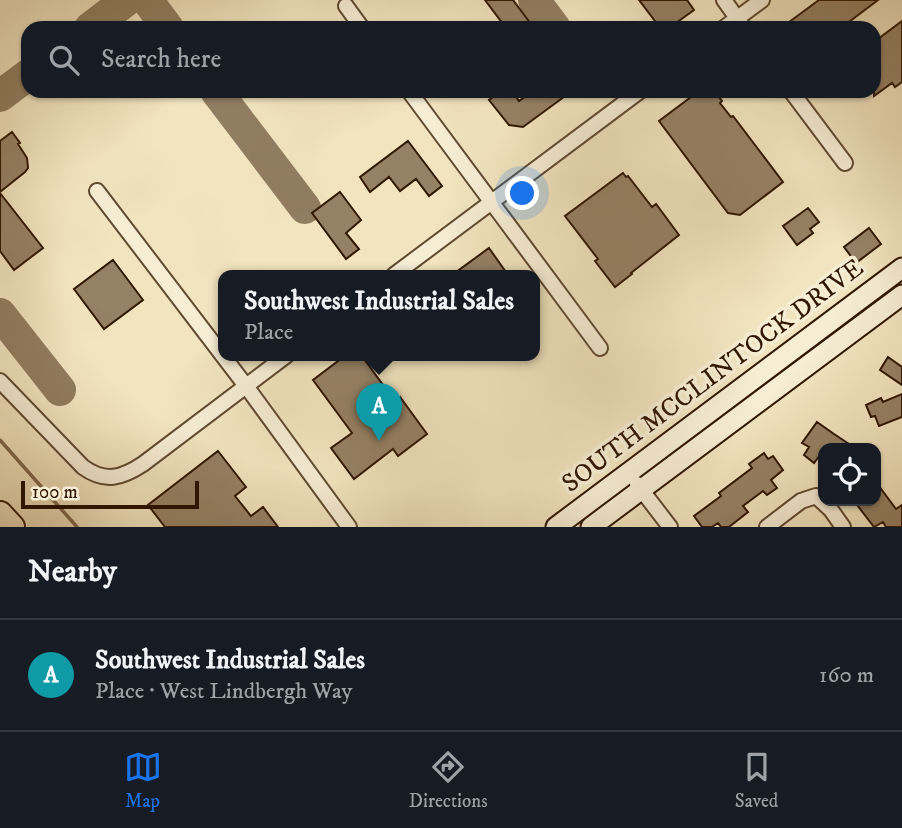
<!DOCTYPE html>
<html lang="en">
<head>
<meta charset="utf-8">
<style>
  :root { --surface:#171b24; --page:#20242c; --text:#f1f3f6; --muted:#9ea1a6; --line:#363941; --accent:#1a73e8 }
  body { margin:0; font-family:"IM FELL DW Pica",serif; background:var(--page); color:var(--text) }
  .controls { position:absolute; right:21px; bottom:21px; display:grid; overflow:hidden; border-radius:14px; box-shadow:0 2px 5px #0004 }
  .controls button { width:63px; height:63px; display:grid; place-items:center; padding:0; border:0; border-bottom:2px solid var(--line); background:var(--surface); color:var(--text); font:35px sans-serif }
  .scale { position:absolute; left:21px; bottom:18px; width:178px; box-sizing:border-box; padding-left:7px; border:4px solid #311601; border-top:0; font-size:19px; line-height:24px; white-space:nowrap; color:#311601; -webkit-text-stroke:5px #f6edd5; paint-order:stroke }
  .you { position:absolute; left:523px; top:194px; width:24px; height:24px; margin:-18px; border:5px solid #fff; border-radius:50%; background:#1a73e8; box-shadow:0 0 0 10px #1a73e833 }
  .badge { display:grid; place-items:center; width:46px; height:46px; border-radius:50%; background:var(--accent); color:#fff; font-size:23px; font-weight:700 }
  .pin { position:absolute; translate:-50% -58px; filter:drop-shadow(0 2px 4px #0008) }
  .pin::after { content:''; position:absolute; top:37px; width:24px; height:21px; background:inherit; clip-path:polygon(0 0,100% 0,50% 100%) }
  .popup { position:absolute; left:218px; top:270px; width:322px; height:91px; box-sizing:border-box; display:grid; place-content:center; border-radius:14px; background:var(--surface); filter:drop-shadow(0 2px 5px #0005); font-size:23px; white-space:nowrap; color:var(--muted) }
  .popup b { font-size:26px; color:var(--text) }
  .popup::after { content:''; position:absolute; left:50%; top:100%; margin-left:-14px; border:14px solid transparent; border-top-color:var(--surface) }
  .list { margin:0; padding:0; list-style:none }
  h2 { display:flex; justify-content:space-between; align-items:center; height:91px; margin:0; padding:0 28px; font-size:30px }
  h2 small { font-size:23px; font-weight:400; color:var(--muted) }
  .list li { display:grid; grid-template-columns:46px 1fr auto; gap:21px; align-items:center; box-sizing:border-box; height:112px; padding:0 28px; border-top:2px solid var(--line) }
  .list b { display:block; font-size:26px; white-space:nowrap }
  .list p { margin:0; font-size:23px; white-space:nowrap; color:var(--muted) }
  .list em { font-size:23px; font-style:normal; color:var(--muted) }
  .icon { flex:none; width:38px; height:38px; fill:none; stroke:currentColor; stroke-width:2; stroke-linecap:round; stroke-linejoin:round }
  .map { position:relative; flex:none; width:902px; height:527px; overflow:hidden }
  .search { position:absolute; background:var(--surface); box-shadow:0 2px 5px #0004; left:21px; right:21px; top:21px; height:77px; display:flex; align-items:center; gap:18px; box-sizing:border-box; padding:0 24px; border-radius:21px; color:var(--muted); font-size:26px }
  .sheet { height:203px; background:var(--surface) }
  nav { display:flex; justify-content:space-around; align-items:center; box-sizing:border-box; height:98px; border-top:2px solid var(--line); background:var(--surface); font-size:19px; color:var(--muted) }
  nav a { display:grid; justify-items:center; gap:4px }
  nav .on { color:var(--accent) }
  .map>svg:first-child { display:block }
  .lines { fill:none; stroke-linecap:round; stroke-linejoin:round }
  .stream { stroke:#7d684c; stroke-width:3.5 }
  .taxiway { stroke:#917d60; stroke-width:32 }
  .building { fill:#958164; stroke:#311601; stroke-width:2 }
  .street-casing { stroke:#614a30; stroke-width:18 }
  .secondary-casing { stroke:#311601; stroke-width:23 }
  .highway-casing { stroke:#311601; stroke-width:28 }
  .street { stroke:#f6edd5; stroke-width:14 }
  .secondary { stroke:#f6edd5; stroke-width:19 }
  .highway { stroke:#f1e4bf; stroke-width:24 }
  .labels { text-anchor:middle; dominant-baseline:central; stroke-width:7; stroke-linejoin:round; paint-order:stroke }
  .street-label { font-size:26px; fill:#311601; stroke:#f6edd5 }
</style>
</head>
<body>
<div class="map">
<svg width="902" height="527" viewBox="0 0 902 527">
  <rect width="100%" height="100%" fill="#f1e4bf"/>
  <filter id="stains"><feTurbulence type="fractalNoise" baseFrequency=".00286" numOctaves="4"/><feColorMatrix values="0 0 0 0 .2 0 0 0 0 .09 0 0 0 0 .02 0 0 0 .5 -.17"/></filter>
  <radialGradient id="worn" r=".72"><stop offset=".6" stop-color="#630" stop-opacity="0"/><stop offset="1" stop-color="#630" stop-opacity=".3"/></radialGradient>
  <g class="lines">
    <path class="stream" d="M0,440L77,527"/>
    <path class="taxiway" d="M147,0L168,28
      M534,0L555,28
      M90,28L127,0
      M216,91L305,208
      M0,96L28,75
      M0,314L60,390"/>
  </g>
  <path class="building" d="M485,0H513L534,28H506Z
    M639,0H687L694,10L669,28H662L659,24L658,25Z
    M819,0H878L841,28H781Z
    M902,21V82L895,87L892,83L874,96V42Z
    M501,91H512L519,101L533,91H572L523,127L509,125L489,100Z
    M699,91H714L722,101L720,103L731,117L733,116L783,182L740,215L728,213L659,121Z
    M12,132L20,143L18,144L27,158L28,168L25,172L0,192V141Z
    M408,141L442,186L429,196L416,179L400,191L389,177L370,192L360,177Z
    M623,173L626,177L628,176L652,207L656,204L679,235L631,273L632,274L615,287L595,261L598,259L565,216Z
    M340,192L361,220L346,233L359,249L346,259L312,213Z
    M0,193L43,248L14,270L0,251Z
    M808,208L819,222L810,229L813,233L797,245L783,226Z
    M869,228L881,244L856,263L844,247Z
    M489,248L508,275H452Z
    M113,260L143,300L104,329L74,289Z
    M346,355H361L395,401L400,397L427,434L398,456L393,449L354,479L331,448L352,433L313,380Z
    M888,357L902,367V385L880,370Z
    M902,394V417L879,426L875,416L871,417L866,405L881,398L883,402Z
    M817,422L834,434L855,448H823V458L820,455L814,463L804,455L809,447L802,443Z
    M218,451L246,487L235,496L251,516L263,507L278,527H165L148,505Z
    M764,453L768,459L773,456L783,470L771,480L777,488L767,495L763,491L743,506L748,512L729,527H721L718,523L712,527H702L694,516L721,496L719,493L752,468L749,464Z
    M876,482L896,509L902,505V527H886L883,522L874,527L854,501H876Z"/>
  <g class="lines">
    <g class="street-casing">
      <path id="street" d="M724,0L744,28
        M346,6L362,28
        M724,28L762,0
        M409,91L600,348
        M791,91L845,163
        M97,191L246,386L349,527
        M394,275L640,91
        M0,381L83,467C105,483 122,478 143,464L287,355
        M637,484L670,527
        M767,527L801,501L816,496L831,510L843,527"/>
    </g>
    <g class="secondary-casing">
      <path id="secondary" d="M556,527L902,268
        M591,527L902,295"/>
    </g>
    <g class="highway-casing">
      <path id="highway" d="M0,514L12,527"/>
    </g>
    <use href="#street" class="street"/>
    <use href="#secondary" class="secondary"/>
    <use href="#highway" class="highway"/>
  </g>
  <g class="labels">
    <g class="street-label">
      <text transform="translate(713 376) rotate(-37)">SOUTH MCCLINTOCK DRIVE</text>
    </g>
  </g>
  <rect width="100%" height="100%" filter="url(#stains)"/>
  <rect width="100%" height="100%" fill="url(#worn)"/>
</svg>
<div class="controls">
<button><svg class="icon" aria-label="locate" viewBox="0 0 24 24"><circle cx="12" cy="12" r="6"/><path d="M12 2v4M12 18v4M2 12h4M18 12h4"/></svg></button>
</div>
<div class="scale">100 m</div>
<div class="you"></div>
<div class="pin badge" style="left:379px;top:441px;background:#0f9aa8">A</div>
<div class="popup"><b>Southwest Industrial Sales</b>Place</div>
<div class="search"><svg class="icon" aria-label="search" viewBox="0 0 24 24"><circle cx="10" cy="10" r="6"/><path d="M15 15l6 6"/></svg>Search here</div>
</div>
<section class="sheet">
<h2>Nearby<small></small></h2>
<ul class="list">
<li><span class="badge" style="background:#0f9aa8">A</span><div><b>Southwest Industrial Sales</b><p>Place · West Lindbergh Way</p></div><em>160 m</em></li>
</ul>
</section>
<nav>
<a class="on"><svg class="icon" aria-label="map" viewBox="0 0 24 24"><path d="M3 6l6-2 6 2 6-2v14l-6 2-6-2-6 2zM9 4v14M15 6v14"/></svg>Map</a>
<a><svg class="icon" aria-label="directions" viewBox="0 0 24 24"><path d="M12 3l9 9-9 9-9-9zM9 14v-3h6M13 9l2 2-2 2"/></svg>Directions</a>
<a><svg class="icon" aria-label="saved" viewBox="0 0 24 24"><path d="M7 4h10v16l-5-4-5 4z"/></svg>Saved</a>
</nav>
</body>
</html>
